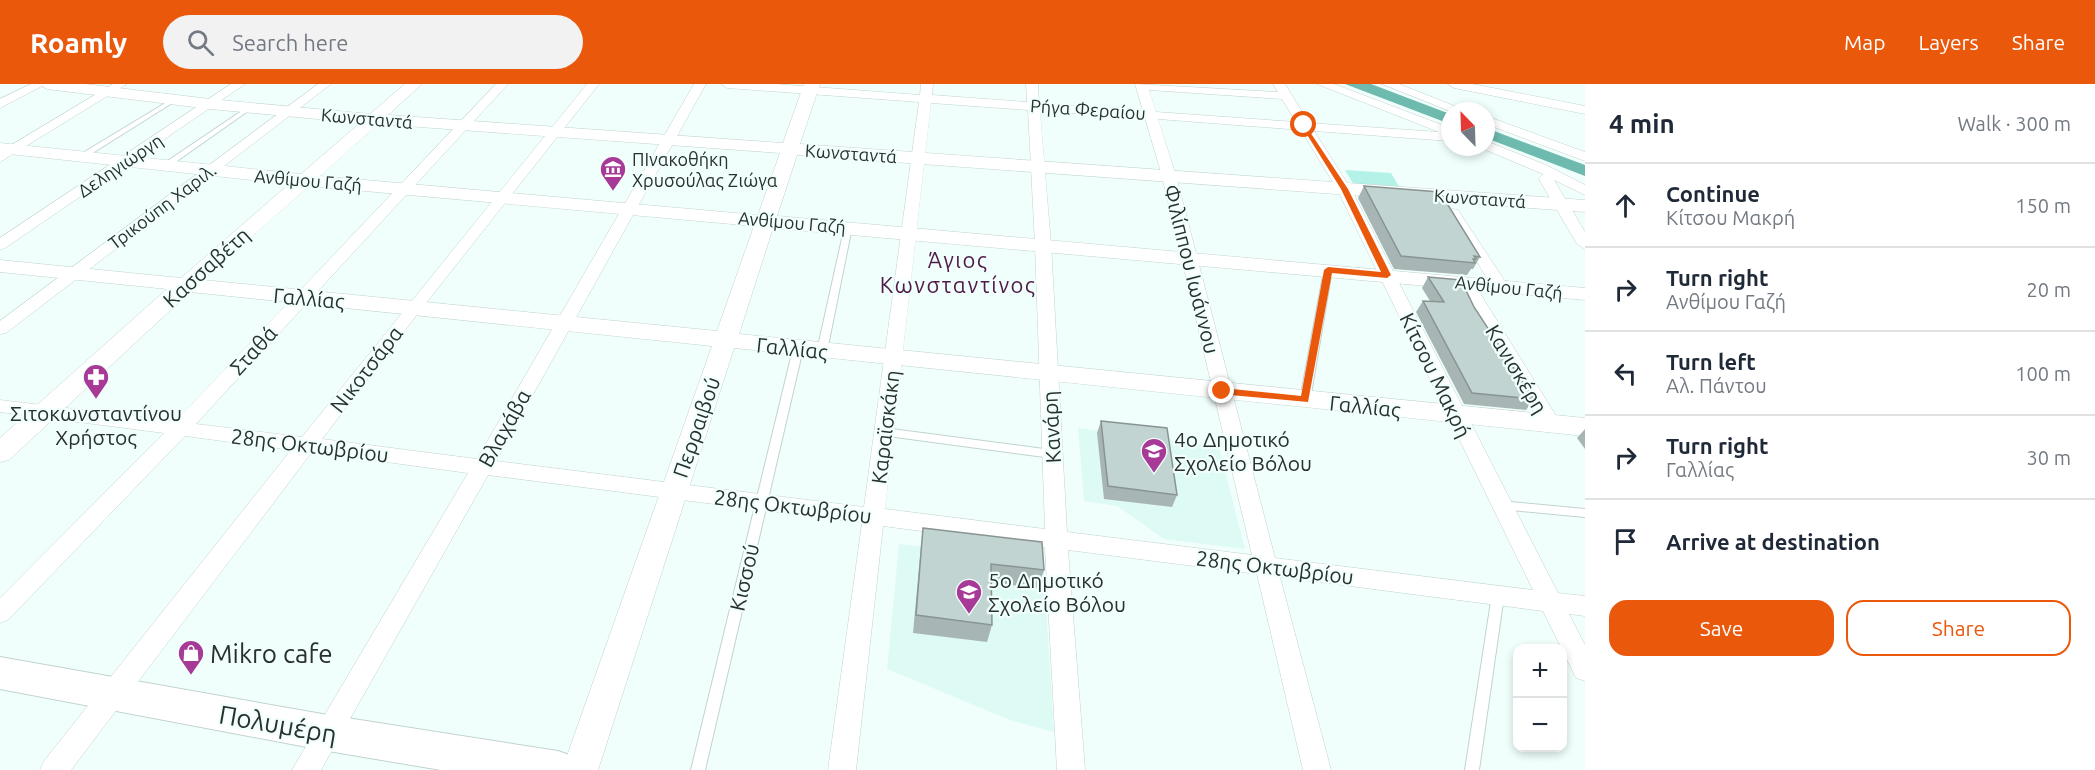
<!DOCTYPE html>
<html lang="en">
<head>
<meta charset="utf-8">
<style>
  :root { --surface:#fff; --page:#f2f2f3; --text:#1f2937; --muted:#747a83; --line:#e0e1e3; --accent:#ea580c }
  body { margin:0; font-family:Ubuntu,sans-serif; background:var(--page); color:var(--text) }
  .controls { position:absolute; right:18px; bottom:18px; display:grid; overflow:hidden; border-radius:12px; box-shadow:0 3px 9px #0003 }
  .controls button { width:54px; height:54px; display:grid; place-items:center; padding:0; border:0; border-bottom:2px solid var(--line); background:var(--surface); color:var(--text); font:30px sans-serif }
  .compass { position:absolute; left:1441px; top:18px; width:54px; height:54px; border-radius:50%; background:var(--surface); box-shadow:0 3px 9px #0003; rotate:337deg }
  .stop { position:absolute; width:18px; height:18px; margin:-14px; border:4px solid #ea580c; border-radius:50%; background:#fff }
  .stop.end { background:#ea580c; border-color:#fff; box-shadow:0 2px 6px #0008 }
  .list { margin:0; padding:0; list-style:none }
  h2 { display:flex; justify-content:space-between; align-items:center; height:78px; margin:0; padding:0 24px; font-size:26px }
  h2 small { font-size:20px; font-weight:400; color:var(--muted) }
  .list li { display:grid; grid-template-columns:39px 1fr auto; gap:18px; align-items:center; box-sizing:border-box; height:84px; padding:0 24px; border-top:2px solid var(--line) }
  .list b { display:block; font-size:22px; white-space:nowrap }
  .list p { margin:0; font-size:20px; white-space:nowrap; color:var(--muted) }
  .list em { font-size:20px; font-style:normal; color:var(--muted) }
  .actions { display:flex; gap:12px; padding:18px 24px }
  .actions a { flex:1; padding:14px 0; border:2px solid var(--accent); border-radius:18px; text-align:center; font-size:21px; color:var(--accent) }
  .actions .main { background:var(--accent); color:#fff }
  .icon { flex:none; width:33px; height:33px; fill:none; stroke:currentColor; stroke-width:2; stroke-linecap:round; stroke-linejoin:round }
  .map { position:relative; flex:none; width:1585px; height:686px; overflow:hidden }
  header { display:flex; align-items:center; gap:36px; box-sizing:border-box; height:84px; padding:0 30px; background:var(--accent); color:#fff }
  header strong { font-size:28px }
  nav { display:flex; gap:33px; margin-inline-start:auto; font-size:21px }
  .search { width:420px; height:54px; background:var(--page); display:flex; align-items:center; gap:15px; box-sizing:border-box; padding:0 21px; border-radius:33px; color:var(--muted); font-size:22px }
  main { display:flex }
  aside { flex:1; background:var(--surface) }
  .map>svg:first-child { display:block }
  .built { fill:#defaf5 }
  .green { fill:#b4f2e8 }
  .water { fill:#6ebaaf }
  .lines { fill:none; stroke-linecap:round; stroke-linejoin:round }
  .service-casing { stroke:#c1d3d0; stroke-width:2 }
  .minor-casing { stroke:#c1d3d0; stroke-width:1 }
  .tertiary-casing { stroke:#c1d3d0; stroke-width:1 }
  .secondary-casing { stroke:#c1d3d0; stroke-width:2 }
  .service { fill:#fff; fill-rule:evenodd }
  .minor { fill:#fff; fill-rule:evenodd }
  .tertiary { fill:#fff; fill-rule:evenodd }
  .secondary { fill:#fff; fill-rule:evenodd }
  .wall { fill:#a7b6b4 }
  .building { fill:#c2d4d1; stroke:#889492; stroke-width:1.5 }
  .route { fill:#ea580c }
  .labels { text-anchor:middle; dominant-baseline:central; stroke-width:4.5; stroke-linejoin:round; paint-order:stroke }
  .far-street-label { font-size:18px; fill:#29302e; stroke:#f0fffc }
  .far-poi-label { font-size:18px; fill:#29302e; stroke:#f0fffc; text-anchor:start }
  .street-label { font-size:21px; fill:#29302e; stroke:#f0fffc }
  .poi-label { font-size:21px; fill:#29302e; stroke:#f0fffc; text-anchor:start }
  .neighbourhood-label { font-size:22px; letter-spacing:1.5px; fill:#4f1a47; stroke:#f0fffc }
  .near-poi-label { font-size:26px; fill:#29302e; stroke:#f0fffc; text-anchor:start }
  .near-street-label { font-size:26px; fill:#29302e; stroke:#f0fffc }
</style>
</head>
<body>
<header>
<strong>Roamly</strong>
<div class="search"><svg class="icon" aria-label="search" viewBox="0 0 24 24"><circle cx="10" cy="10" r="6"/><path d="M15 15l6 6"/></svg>Search here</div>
<nav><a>Map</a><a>Layers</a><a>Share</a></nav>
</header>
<main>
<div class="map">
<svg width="1585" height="686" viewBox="0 0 1585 686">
  <rect width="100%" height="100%" fill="#f0fffc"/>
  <path class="built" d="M1078,344L1219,363L1245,465L1164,455L1117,422L1084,417Z
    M899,460L1043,476L1054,648L1010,636L887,585Z"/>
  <path class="green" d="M1345,86L1391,89L1400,104L1354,101Z"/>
  <path class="water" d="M1345,0H1371L1450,30V40Z
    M1486,44L1585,81V92L1486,54Z"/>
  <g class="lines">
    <g class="service-casing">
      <path id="service" d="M172,15L177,16L83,75L76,73Z
        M249,22L252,24L251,25L167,84L160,82Z
        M845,141H851L852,143L827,267L822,270L817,267Z
        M1328,183L1332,186L1310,316L1305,319L1300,316L1324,186Z
        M798,262L803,265L705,686H691L793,265Z
        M884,344L1052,366L1057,370L1052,374L880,351L879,348L880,345Z
        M1501,417L1585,425V433L1501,425L1497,424L1495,421L1497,418Z
        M1498,506L1502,507L1504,511L1479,686H1465L1492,511L1494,507Z"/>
    </g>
    <g class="minor-casing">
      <path id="minor" d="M31,0H46L0,24V15Z
        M113,0H127L0,78V68Z
        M231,0H245L5,164L0,166V154Z
        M318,0H331L6,249L0,250V237Z
        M496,0H508L196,340L302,353L587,0H599L419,228L322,355L477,375L694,0H706L496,377L864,423L919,18L727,4L721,0H775L920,11L921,0H933L932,11L1027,18L1026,0H1038L1039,19L1143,27L1135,0L1278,8L1273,0H1285L1309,39L1439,48L1317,0H1334L1450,44V57L1314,47L1351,105L1558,509L1585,512V532L1569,530L1585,561V597L1576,594L1543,527L1280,493L1331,686H1303L1257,490L1068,466L1085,686H1057L1045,463L883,442L856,686H828L862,439L488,391L321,686H292L468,389L312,368L71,686H40L44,677L291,366L185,352L8,536L0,539V514L164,349L0,328V316L176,337ZM1149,6L1282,15L1296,38L1156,28ZM931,19L1028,26L1035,160L1045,445L885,425ZM1040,27L1145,34L1162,92L1252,471L1067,448L1051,160ZM1158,35L1301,46L1337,105L1533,506L1275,474L1176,92Z
        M1382,0H1399L1467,27H1450Z
        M1448,0H1472L1585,22V30L1454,4Z
        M1486,32L1585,68V77L1486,40Z
        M1486,57L1546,81L1585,101V111L1554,96L1585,148V165L1577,160L1540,97L1539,94L1543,90L1481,64L1486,63Z
        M1453,125L1458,126L1508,202L1506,205L1500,207L1492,202L1446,129Z
        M1465,193L1473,198L1558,335L1561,340L1558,345L1551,347L1544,345L1457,198Z"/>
    </g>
    <g class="tertiary-casing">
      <path id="tertiary" d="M39,0H85L210,15L370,30L405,0H422L388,31L783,59L804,0H820L800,60L1585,116V128L797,71L777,132L1585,204V216L773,144L739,250L1585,334V352L734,264L598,686H562L712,262L190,208L9,376L0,378V354L167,205L0,188V176L181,194L289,100L0,69V59L301,90L360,39L210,25L47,5ZM378,40L780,69L758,131L320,92ZM309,102L754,142L717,247L203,196Z"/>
    </g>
    <g class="secondary-casing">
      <path id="secondary" d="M0,573L328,631L558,667L572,672L578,686H441L328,667L0,605Z"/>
    </g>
    <use href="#service" class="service"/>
    <use href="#minor" class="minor"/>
    <use href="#tertiary" class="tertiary"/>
    <use href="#secondary" class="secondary"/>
  </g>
  <path class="wall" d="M1364,102L1480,173L1473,185H1471L1467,191L1394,185L1358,114Z
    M1428,193L1474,223L1534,315L1526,326L1464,320L1416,228L1423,217H1430L1422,204Z
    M1101,337L1177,411L1172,423L1104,415L1097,349Z
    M1585,345V365L1577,354Z
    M923,444L1044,486L1039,504L992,499V541L987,558L913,549L921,462Z"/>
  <path class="building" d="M1364,102L1440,108L1480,173L1474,172L1476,175H1473L1475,179L1401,172Z
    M1428,193L1461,196L1474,223L1534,315L1472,309L1423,217L1444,218Z
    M1101,337L1167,344L1177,411L1108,402Z
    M923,444L1042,458L1044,486L991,480L992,541L916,531Z"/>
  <path class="route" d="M1304,39L1348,105L1391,191L1387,194L1332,189L1308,318L1219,310V305L1222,304L1301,312L1324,186L1328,183L1381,188L1341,105L1301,41Z"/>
  <defs>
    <g id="museum-pin" transform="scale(1.35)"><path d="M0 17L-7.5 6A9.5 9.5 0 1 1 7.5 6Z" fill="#a73997" stroke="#f0fffc"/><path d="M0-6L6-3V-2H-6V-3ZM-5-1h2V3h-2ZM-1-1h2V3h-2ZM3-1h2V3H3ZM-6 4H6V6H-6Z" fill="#fff"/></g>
    <g id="pharmacy-pin" transform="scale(1.35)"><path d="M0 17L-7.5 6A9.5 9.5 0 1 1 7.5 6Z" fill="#a73997" stroke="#f0fffc"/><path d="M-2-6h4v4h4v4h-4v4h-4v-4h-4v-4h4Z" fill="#fff"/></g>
    <g id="school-pin" transform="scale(1.35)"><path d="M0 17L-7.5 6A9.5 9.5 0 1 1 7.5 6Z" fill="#a73997" stroke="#f0fffc"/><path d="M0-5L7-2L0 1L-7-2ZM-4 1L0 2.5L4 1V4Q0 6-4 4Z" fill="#fff"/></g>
    <g id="shop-pin" transform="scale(1.35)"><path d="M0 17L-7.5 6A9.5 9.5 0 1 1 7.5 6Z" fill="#a73997" stroke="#f0fffc"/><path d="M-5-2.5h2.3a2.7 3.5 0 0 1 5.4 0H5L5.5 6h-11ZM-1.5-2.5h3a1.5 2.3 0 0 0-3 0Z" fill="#fff"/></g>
  </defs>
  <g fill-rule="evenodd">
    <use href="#museum-pin" x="613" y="85"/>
    <use href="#pharmacy-pin" x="96" y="293"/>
    <use href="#school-pin" x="1154" y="367"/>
    <use href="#school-pin" x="969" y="508"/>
    <use href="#shop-pin" x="191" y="569"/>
  </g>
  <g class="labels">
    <g class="far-street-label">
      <text transform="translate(1088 25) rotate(4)">Ρήγα Φεραίου</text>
      <text transform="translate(367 34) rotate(5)">Κωνσταντά</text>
      <text transform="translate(851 69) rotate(4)">Κωνσταντά</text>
      <text transform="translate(120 81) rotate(-34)">Δεληγιώργη</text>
      <text transform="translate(308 96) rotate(5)">Ανθίμου Γαζή</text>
      <text transform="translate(1480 114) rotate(4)">Κωνσταντά</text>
      <text transform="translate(162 122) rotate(-37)">Τρικούπη Χαριλ.</text>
      <text transform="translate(792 138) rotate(5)">Ανθίμου Γαζή</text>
      <text transform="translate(1509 203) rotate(6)">Ανθίμου Γαζή</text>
    </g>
    <g class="far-poi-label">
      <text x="632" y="75">ΠΙνακοθήκη<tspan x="632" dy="21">Χρυσούλας Ζιώγα</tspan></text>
    </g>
    <g class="street-label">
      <text transform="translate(206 183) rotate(-42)">Κασσαβέτη</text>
      <text transform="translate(1192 185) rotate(76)">Φιλίππου Ιωάννου</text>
      <text transform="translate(309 214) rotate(5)">Γαλλίας</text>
      <text transform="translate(792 264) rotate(6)">Γαλλίας</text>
      <text transform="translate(253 266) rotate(-47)">Σταθά</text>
      <text transform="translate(366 285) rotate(-52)">Νικοτσάρα</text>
      <text transform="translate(1517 285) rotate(59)">Κανισκέρη</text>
      <text transform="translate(1436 291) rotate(64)">Κίτσου Μακρή</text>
      <text transform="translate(1365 322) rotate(6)">Γαλλίας</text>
      <text transform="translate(696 343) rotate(-71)">Περραιβού</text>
      <text transform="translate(885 343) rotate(-83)">Καραϊσκάκη</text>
      <text transform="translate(1051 343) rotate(-93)">Κανάρη</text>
      <text transform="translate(504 344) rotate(-61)">Βλαχάβα</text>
      <text transform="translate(310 361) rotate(7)">28ης Οκτωβρίου</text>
      <text transform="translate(793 422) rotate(7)">28ης Οκτωβρίου</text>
      <text transform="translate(1275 483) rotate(7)">28ης Οκτωβρίου</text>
      <text transform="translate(744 493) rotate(-77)">Κισσού</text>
    </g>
    <g class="poi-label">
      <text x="96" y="329" text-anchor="middle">Σιτοκωνσταντίνου<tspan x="96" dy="24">Χρήστος</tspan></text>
      <text x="1174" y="355">4ο Δημοτικό<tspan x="1174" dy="24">Σχολείο Βόλου</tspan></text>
      <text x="988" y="496">5ο Δημοτικό<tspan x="988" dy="24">Σχολείο Βόλου</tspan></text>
    </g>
    <g class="neighbourhood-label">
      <text x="958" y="175">Άγιος<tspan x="958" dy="25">Κωνσταντίνος</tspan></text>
    </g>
    <g class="near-poi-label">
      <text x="210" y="569">Mikro cafe</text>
    </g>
    <g class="near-street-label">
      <text transform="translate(278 640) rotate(10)">Πολυμέρη</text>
    </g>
  </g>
</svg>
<div class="controls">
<button>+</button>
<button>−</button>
</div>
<svg class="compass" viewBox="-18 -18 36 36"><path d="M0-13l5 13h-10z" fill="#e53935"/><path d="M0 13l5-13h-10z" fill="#747a83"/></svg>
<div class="stop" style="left:1304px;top:41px"></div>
<div class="stop end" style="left:1222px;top:307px"></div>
</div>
<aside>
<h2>4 min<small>Walk · 300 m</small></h2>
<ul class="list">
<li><svg class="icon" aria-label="ahead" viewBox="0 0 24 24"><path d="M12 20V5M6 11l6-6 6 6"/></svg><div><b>Continue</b><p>Κίτσου Μακρή</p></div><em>150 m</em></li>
<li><svg class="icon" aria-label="right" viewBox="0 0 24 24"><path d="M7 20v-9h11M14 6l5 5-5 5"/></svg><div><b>Turn right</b><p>Ανθίμου Γαζή</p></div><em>20 m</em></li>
<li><svg class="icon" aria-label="left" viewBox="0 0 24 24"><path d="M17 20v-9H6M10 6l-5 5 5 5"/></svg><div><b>Turn left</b><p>Αλ. Πάντου</p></div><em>100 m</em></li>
<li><svg class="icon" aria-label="right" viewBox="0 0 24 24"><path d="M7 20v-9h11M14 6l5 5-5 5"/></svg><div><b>Turn right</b><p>Γαλλίας</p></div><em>30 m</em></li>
<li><svg class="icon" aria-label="arrive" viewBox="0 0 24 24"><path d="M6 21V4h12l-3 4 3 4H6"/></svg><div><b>Arrive at destination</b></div></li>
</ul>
<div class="actions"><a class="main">Save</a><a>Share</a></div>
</aside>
</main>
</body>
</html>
